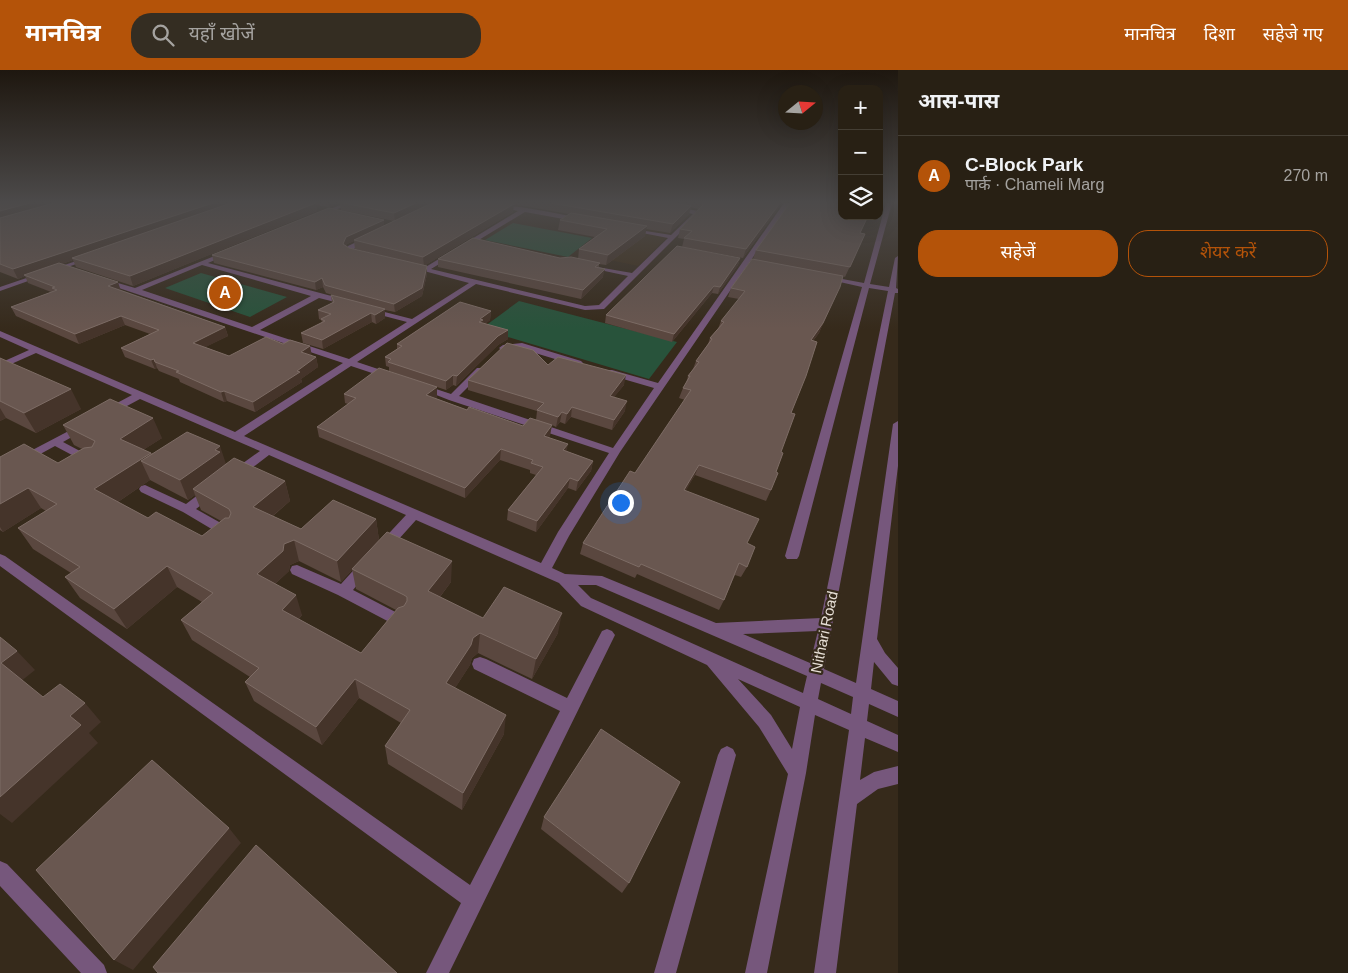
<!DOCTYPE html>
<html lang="hi">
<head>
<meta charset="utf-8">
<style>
  :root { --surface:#282014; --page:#342d22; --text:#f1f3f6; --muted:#a5a3a0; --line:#443e34; --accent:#b45309 }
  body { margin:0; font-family:Arial,"Noto Sans Devanagari",sans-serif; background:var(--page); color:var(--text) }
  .controls { position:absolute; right:15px; top:15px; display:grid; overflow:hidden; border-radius:10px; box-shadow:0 5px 20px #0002 }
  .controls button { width:45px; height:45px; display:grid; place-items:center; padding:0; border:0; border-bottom:1px solid var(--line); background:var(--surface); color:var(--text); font:25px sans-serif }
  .compass { position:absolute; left:778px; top:15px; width:45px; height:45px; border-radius:50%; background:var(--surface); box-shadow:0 5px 20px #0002; rotate:72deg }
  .you { position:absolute; left:620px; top:432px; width:18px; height:18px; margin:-12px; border:4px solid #fff; border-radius:50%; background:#1a73e8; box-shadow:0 0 0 8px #1a73e833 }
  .badge { display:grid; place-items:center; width:32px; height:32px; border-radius:50%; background:var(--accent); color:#fff; font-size:16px; font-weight:700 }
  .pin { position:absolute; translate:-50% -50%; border:2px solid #fff; box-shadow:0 1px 5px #0006 }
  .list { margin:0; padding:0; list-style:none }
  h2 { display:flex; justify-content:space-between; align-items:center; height:65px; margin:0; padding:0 20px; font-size:21px }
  h2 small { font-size:16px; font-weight:400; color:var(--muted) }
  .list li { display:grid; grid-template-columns:32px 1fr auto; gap:15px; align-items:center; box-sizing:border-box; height:80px; padding:0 20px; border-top:1px solid var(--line) }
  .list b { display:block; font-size:19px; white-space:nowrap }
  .list p { margin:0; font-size:16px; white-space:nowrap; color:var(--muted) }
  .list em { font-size:16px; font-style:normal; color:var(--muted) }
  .actions { display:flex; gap:10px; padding:15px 20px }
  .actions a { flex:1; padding:11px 0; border:1px solid var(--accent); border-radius:20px; text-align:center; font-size:18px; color:var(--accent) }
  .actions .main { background:var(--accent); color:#fff }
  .icon { flex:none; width:28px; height:28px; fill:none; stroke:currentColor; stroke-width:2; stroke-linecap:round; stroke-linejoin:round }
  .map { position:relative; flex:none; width:898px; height:903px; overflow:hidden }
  header { display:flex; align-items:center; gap:30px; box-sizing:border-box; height:70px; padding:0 25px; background:var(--accent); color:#fff }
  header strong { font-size:24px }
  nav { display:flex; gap:28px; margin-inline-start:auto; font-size:18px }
  .search { width:350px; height:45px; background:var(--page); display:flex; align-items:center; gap:12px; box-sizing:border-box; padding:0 18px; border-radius:20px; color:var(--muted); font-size:19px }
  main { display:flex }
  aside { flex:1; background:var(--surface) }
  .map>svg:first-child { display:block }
  .built { fill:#3e2e19 }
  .green { fill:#28533b }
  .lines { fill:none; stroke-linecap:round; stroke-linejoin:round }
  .minor { fill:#76577c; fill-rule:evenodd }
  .wall { fill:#5a473f; fill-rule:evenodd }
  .shaded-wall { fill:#45342a }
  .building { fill:#695750; stroke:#7d6c65 }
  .labels { text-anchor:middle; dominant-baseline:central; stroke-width:4.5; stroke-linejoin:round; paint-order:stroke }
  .street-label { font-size:15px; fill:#e8e0d7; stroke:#362a1b }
</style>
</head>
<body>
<header>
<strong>मानचित्र</strong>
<div class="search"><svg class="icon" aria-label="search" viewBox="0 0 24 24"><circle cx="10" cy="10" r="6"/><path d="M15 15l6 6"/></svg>यहाँ खोजें</div>
<nav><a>मानचित्र</a><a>दिशा</a><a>सहेजे गए</a></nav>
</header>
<main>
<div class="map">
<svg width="898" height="903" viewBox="0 0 898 903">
  <rect width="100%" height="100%" fill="#362a1b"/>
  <path class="built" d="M623,153L671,163L638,196L582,184Z"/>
  <path class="green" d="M513,153L592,168L568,187L485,170Z
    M201,203L287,227L250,247L165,218Z
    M519,231L677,272L649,309L481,259Z"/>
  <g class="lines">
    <path class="minor" d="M345,133H352L321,146L316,145Z
      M479,133C493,132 572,144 583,150L580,152L525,142L431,199L585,236L599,235L628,206L586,197V195L632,203L668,168L627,160V158L671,165L693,144L642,133H654L698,141L699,144L604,239L585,240L476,214L357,292L393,304V308H387L351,296L244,366L541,493L558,462L609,383L449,330L416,317L421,314L451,324L477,298H483V302L459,326L613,378L654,318L606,304V300H612L658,313L784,133H790L620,382L569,466L552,498L565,504L602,506L716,553L821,548L888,221L869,218L799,486L797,489H787L785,486L862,217L822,208L826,206L864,213L886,133H892L870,214L889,217L895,188L898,186L896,218L898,219V223H895L824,599L856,613L893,354L898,351V396L877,569L885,583L898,598V616L892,614L874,592L871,619L898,631V647L869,634L867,651L898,665V682L865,668L860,710L874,702L898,696V714L878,719L857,734L836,903H814L849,660L815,645L806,703L767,903H745L788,704L759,657L707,595L581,536L559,513L416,450L389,480H379L377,477L379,474L406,445L269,385L240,407H232L230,404L232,401L260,381L140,329L112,344H104V340L132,325L36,283L0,299V293L29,280L0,267V261L235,362L343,293L101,212V208L135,218L227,181H231V183L208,193L350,231V235H347L319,228L260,260L349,289L407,252L365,241V237L412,249L469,213L409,197L412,195L424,198L518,141ZM202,195L311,226L252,257L142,220ZM578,515H596L807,606L803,623L591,528ZM818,561L810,593L743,564ZM738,609L800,637L792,679L771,645ZM821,613L853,627L851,644L818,629Z
      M369,166L372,168L371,169L352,180L365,185V187L346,181L348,176Z
      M88,187L93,188L0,221V217Z
      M522,273L581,291L583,293L578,296L522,279L503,281L499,278L503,275Z
      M82,354L87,357L86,359L63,372L95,389L97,391L95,393H87L55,376L0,406V397Z
      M145,415L186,434L207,418H215L217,421L215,424L196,439L235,461L236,464L235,467H225L183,442L141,422L139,419L141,416Z
      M0,484L5,486L470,815L560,641L474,599L472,594L474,589L480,587L486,589L567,628L602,561L607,559L612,561L615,565L449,903H426L461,833L0,496Z
      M365,492L370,493L372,497L353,520L405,547L407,551L405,555L400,557L395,555L338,525L292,504L290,500L292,496L297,495L341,514L360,493Z
      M727,676L733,679L736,685L676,903H654L718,685L721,679Z
      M0,791L7,794L104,895L107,903H81L0,816Z"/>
  </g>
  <path class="wall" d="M0,133H783H780L778,139L743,188L682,177L684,169L678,168L680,159L698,139L691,137L689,144L670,163L646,159L645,166L606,195L599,194V198L603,207L581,229L438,197V189L560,188L578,189L579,179L595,167L558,160L560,150L569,144L524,136L513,135V142L424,196L427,204L422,226L395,242L385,240V248L376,254L372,252L323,279L303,273L301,263L322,252L321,250L319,249L318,240L332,233L331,225L348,230L326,223L323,217L316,220L214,193L212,185L384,156L394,151L341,140L340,133L329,137L316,135L317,141L133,216L76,197L73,190L62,194L121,220L225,257L228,266L205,277L229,286H312L316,287L318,297L301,309L302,312L255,342L227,331L224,332L180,312L179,309L159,301L157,298L155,299L125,287L121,278L150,264L125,255L79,274L16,246L11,237L51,222L28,213L25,206L18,209L0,202ZM354,171L355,179L388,187L349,178L346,176L347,174Z
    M860,163L865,164L845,207L843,206L819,263L813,271L791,343L771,420L766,431L695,405L685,421L747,473V497L741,507L735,505L724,530L719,540L637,504L635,508L580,484L583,473L635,403L685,330L679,328L683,318L686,313L688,306L693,299L696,291L708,274L710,268L718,259L721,251L739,229L728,227L731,218L753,189L756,180Z
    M740,188L738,195L718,224L712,223L672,272L605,253L606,245Z
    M491,241L490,250L485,254L508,260V269L498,275L456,316L453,315L446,320L437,317V327L435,328L467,340L523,356L536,350L537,341L468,320V310L548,295L624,315L614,327L625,341L612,360L571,347L565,354L560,352L556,357L552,355L550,365L549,367L566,381L593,391L591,401L576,421L568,418L536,462L507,450L508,440L536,405L530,403V400L500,390L465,428L319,367L317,357L348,334L345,333L344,324L427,314L389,301V297L386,296L385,287L397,279V274Z
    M0,288L81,339L36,363L6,348L0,351Z
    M63,355L162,368L143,380L151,383L226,394L285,411L290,431L273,446L301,459L376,449L379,470L341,512L299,491L290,495L289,501L275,514L302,545L299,549L361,583L396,540L356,519L352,499L451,512L440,527L483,548L558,563L532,609L478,583L472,588L470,595L455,618L504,664L462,740L388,694L385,676L401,653L359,628L322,675L254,631L245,612L250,607L192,570L181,550L202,532L177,517L127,559L80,528L65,507L71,503L33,479L18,458L46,441L41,438L3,462L0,460V387L58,393L82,379L74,375ZM150,410L188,430L195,425L201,440L221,451L202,466L148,448L118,432Z
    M544,747L629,813L622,823L541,759Z"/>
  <path class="shaded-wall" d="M30,133H64L0,150V141Z
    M213,133H238L72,188L73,190L27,206L24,205L25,206L18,209L13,199Z
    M316,133L317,141L133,216L130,206Z
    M328,133H340L329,137Z
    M416,133H433L395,151L394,143Z
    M780,133L778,139L743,188L746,179Z
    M514,134L513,142L424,196L423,187Z
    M691,136L689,144L670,163L673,154Z
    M384,150V157L354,170V171L347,174L344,182L343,174L346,167Z
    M647,156L645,166L606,195L608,185Z
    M740,188L738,195L718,224L720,217Z
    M427,196V204L422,226L395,242L394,234Z
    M605,199L603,207L581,229L583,220Z
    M322,208L323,217L316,220L315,212Z
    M118,212L121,221L108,216Z
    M714,216L712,223L672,272L674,264Z
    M836,226L819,263L806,280L811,270Z
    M385,239V248L376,254L375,245Z
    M491,241L490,250L483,256L479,261L480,249Z
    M371,243L372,252L323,279L322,270Z
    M121,246L125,255L79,274L75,264Z
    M225,257L228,266L196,282L193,273Z
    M508,260V269L498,275L456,316L457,306L498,266Z
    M310,276L312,286L301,282Z
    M316,287L318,297L301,309L302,312L255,342L253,332Z
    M154,289L157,298L155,299L151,290Z
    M453,305V315L446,320V311Z
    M626,305L624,315L607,336L610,326Z
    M437,317V327L427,335L426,325Z
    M71,319L81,339L36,363L24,343Z
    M224,321L227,331L224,332L221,322Z
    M627,331L625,341L612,360L614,350Z
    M572,337L571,347L565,354L567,344Z
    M0,338L6,348L0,351Z
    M562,342L560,352L556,357L558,347Z
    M153,348L162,368L129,389L120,369Z
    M552,355L550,365L542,376L544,366Z
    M568,374L566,384L563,380Z
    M220,376L227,397L193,419L195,425L188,430L180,410Z
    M501,379L500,390L465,428V418Z
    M151,383L141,391L150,410L106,440L94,419Z
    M593,391L591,401L576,421L578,411Z
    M699,395L695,405L680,431L684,420Z
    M570,408L568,418L536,462L537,451Z
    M285,411L290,431L259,457L253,437Z
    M28,418L41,438L3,462L0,457V434Z
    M376,449L379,470L341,512L337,491Z
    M294,470L299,491L290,495L289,501L264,524L257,504L284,474Z
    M452,491L451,512L428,542V521Z
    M167,496L177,517L127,559L114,539Z
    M296,525L302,545L288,560L282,540Z
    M562,543L558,563L532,609L536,589Z
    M480,563L478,583L472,588L470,595L446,632V613L473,568Z
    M17,581L35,600L20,612L1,593Z
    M355,609L359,628L322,675L316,657Z
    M85,633L101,652L89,663L98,673L12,753L0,744V727L70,646Z
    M506,645L504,664L462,740L463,723Z
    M229,758L241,773L133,900L114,890Z"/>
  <path class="building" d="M0,133H30L0,141Z
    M54,133H213L13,199L0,194V148Z
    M231,133H316L130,206L72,188Z
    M343,133H416L394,143Z
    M432,133H509L514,134L423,187L354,170Z
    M551,133H674L691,136L673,154Z
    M702,133H780L746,179L684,168L692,161L680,159L703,135Z
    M790,133H842V146H868L860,163L865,164L850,197L756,180Z
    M329,138L384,150L346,167L343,174L349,178L427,196L422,218L394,234L328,216L325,215L322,208L315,212L212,185Z
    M571,143L647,156L608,185L579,179L607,159L560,150Z
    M473,168L560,188L571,187L600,193L595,197L605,199L583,220L438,189Z
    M677,176L740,188L720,217L714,216L674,264L606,245Z
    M752,189L843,206L840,217L823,253L811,270L817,272L806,306L791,343L795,344L781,382L783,383L776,402L778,403L771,420L699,395L684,420L759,449L747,473L755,477L747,497L739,493L724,530L641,494L639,497L583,473L630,401L635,403L691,320L683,318L690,306H688L699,292L696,291L712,269L710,268L724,252L721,251L745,221L731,218Z
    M59,193L118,212L108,216L225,257L193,273L229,286L266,267L283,274L290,270L310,276L301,282L316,287L297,301L300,302L253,332L224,321L221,322L176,302L179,301L155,292L154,289L151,290L121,278L159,260L121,246L75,264L11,237L57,220L52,218L55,217L24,205Z
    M331,225L385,239L375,245L371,243L322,270L301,263L325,251L321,249L331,244L318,240L334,232Z
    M460,232L491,241L480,249L483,250L479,252L508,260L498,266L457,306L453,305L446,311L388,292L391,289L385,287L402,276L397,274Z
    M507,273L533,280L548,295L558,287L626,305L610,326L627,331L614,350L572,337L567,344L562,342L558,347L537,340L544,333L468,310Z
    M0,288L71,319L24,343L0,331Z
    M379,298L437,317L426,325L467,340L469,337L523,356L530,348L552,355L544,366L568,374L563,380L593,391L578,411L570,408L537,451L508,440L543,397L531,393L533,390L501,379L465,418L317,357L356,328L344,324Z
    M110,329L153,348L120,369L151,383L94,419L148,448L156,442L202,466L225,448H229L231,443L229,439L193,419L234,388L285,411L253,437L301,459L333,430L376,449L337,491L294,470L284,474L283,481L257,504L296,525L282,540L361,583L398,538L404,536L407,531V527L404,525L352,499L387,462L452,491L428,521L483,548L504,517L562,543L536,589L480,563L473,568L471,575L446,613L506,645L463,723L385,676L410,640L355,609L316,657L245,612L259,598L181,550L213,523L167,496L114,539L65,507L80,497L18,458L57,434L28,418L0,434V387L24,374L58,393L84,378L92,377L95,371L63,355Z
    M187,362L220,376L215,380L220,382L180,410L141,391Z
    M0,567L17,581L1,593L43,627L60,614L85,633L70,646L81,655L0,727Z
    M601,659L680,712L629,813L544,747Z
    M152,690L229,758L114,890L36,800Z
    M256,775L397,903H158L153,897Z"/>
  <linearGradient id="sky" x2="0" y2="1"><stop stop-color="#1e170f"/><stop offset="0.51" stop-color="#4c4a4a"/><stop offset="1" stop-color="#4c4a4a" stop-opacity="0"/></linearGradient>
  <rect width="898" height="259" fill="url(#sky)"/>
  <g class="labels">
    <g class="street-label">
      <text transform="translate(824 562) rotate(-78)">Nithari Road</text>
    </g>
  </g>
</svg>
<div class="controls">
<button>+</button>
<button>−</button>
<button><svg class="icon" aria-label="layers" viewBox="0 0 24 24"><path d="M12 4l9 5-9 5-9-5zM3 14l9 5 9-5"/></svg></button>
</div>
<svg class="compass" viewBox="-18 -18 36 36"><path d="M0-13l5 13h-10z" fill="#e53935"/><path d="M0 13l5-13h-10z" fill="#a5a3a0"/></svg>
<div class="you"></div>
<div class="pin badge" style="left:225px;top:223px">A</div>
</div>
<aside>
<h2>आस-पास<small></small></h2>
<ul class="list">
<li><span class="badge">A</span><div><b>C-Block Park</b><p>पार्क · Chameli Marg</p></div><em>270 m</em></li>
</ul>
<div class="actions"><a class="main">सहेजें</a><a>शेयर करें</a></div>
</aside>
</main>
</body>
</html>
